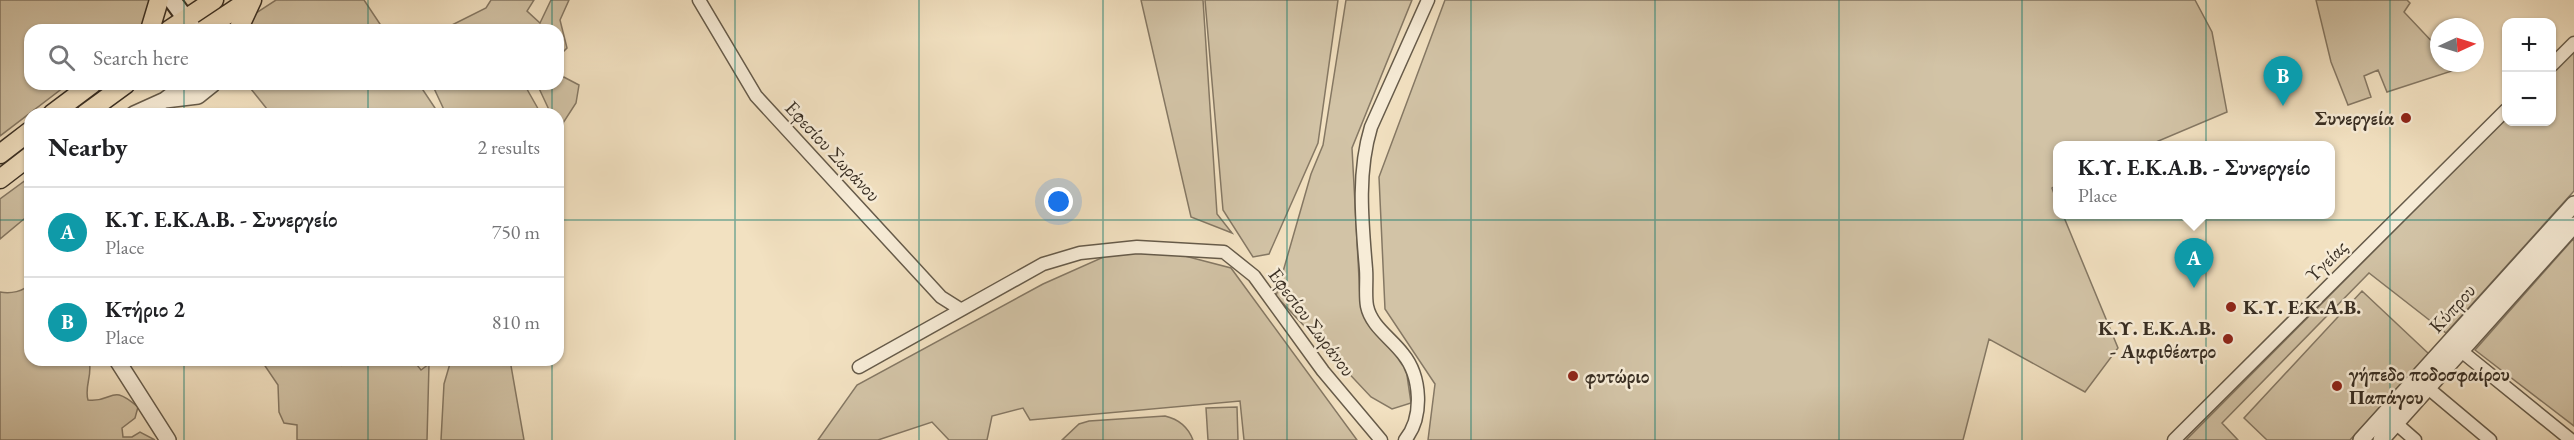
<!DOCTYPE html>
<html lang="en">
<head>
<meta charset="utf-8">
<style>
  :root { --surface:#fff; --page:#f2f2f2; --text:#202124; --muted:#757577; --line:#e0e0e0; --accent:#7c3aed }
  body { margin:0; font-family:"EB Garamond",serif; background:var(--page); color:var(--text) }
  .controls { position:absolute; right:18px; top:18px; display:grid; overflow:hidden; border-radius:12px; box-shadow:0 2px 4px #0004 }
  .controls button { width:54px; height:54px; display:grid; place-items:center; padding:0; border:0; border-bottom:2px solid var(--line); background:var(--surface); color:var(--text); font:30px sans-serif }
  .compass { position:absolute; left:2430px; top:18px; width:54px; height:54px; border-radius:50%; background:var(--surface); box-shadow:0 2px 4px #0004; rotate:86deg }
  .you { position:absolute; left:1059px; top:202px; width:21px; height:21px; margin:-15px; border:4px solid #fff; border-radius:50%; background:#1a73e8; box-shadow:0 0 0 9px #1a73e833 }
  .badge { display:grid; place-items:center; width:39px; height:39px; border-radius:50%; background:var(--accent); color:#fff; font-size:20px; font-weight:700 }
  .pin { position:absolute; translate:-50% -50px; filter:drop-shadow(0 2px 3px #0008) }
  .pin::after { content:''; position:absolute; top:32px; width:21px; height:18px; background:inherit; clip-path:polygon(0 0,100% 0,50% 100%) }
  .popup { position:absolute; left:2053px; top:141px; width:282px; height:78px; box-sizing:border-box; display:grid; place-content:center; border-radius:12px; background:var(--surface); filter:drop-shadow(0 2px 4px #0005); font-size:20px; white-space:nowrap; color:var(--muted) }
  .popup b { font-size:22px; color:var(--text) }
  .popup::after { content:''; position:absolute; left:50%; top:100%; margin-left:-12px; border:12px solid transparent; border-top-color:var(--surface) }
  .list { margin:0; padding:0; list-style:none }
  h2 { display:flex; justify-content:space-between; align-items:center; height:78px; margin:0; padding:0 24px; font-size:26px }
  h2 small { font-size:20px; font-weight:400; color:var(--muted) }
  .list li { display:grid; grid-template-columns:39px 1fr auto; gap:18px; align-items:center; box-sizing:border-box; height:90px; padding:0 24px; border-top:2px solid var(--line) }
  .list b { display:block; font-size:22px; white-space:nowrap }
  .list p { margin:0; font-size:20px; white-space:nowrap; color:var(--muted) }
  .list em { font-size:20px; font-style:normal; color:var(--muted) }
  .icon { flex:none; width:33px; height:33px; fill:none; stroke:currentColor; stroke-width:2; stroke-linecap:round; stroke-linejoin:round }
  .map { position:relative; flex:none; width:2574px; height:440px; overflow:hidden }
  .search { position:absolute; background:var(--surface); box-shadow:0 2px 4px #0004; left:24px; top:24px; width:540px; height:66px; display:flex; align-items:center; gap:15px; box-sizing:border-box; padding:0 21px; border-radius:18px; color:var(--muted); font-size:22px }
  .panel { position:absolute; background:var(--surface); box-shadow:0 2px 4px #0004; left:24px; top:108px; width:540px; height:258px; border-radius:18px }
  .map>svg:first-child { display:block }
  .green { fill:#d2c3a6; stroke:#857864; stroke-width:1.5 }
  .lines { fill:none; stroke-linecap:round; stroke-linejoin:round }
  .minor-casing { stroke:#665b4a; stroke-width:15 }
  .tertiary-casing { stroke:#665b4a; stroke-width:18 }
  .secondary-casing { stroke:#382e23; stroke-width:20 }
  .primary-casing { stroke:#382e23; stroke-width:21 }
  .minor { stroke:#f7ecd7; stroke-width:12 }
  .tertiary { stroke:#f7ecd7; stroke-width:15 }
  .secondary { stroke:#f7ecd7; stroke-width:16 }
  .primary { stroke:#f2e1c1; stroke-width:18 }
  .grid { fill:none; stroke:#0f766e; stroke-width:1.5; stroke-opacity:0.55 }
  .poi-dot { fill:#8f2418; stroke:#f7ecd7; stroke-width:2 }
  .labels { text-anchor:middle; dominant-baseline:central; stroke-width:5; stroke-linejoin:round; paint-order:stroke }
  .poi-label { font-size:20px; font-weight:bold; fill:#382e23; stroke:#f7ecd7; text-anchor:start }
  .street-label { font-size:20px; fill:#382e23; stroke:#f7ecd7 }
</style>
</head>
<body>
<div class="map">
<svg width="2574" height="440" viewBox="0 0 2574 440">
  <rect width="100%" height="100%" fill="#f2e1c1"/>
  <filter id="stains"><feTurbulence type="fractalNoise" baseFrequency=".00333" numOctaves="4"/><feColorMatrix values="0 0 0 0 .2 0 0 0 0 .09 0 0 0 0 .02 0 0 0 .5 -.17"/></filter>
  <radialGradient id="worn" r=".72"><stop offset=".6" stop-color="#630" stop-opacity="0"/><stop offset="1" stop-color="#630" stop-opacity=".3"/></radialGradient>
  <path class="green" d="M0,0H153L146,23L138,30H30V84H68L0,136Z
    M276,0H364L384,30H249L253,15Z
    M491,0H534L527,11L540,23L551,0H569L560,20L567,48L558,57V30H442L486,8Z
    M1141,0H1203L1217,214L1232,233L1191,217Z
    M1205,0H1338L1318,143L1269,254L1253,257L1223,210Z
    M1346,0H1412L1352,148L1360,297L1404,355L1411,403L1392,409L1371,397L1276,296L1311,174L1323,145Z
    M1445,0H2195L2212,32L2227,112L2149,145L2058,146L2057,185L2052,188L2057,202L2058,214L2063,215L2118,348L2085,392L1989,339L1963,440H1428L1435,384L1385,309L1379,177Z
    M2316,0H2407L2410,3L2404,12L2439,49V63H2452L2458,69L2387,92L2378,70L2364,76L2371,97L2348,105L2331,62Z
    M2574,50V191L2446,333L2369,273L2222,423L2238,440H2186L2506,118V122H2552V73Z
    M558,74L579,85L576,103L563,123L562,129L558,123V114H551L537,84H558Z
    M247,84H419L439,114H271Z
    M432,84H524L541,114H446Z
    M30,177V214L0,239V199Z
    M2574,238V426L2475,350Z
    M1135,243L1231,268L1357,440H1244L1240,401L1030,420L1023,408L992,416L987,440H949L932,422L878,440H818L857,385L1043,284Z
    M30,283V360H89C93,375 84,386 88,400C115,403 109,382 138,407L135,418L122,428L123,437H132L140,432L155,440H0V292C10,294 24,292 30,283Z
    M2362,291L2429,354L2350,440H2267L2244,418Z
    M261,360H336L340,364L339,360H413L421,370L429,364L427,440H297V425L284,423L279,412L278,385Z
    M451,360H510L524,440H441L444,384Z
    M1237,407L1238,440H1208L1206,408Z
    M1165,416C1178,419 1188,427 1193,440H1062L1079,424L1089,421Z"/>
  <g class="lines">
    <g class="minor-casing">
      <path id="minor" d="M699,0L756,96L941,297L960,309
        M2552,65L2574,43
        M2455,346L2571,440
        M859,367L1043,264L1080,253L1137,247L1224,252L1254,276L1323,371L1381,440
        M2422,383L2490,440
        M2391,419L2415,440
        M1405,440C1424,417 1421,376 1403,354C1391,338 1371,326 1367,306C1365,295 1367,281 1366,269C1362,221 1357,173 1371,127L1428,0
        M2174,440L2506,110"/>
    </g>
    <g class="tertiary-casing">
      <path id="tertiary" d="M165,100L198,96L213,84
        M134,114L165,100L186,84
        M117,360L168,440
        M2361,440L2574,204
        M2381,440L2574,225"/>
    </g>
    <g class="secondary-casing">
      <path id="secondary" d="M172,0L194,30"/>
    </g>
    <g class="primary-casing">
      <path id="primary" d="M150,30L159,0
        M169,30L214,0
        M204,30L249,0
        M238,30L252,0
        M52,114L92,84
        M85,114L126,84
        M0,154L30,131
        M0,179L30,156"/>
    </g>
    <use href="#minor" class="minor"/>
    <use href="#tertiary" class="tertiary"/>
    <use href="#secondary" class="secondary"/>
    <use href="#primary" class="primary"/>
  </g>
  <path class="grid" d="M184,0V30M368,0V30M552,0V30M735,0V440M919,0V440M1103,0V440M1287,0V440M1471,0V440M1655,0V440M1839,0V440M2022,0V440M2206,0V440M2390,0V440M184,84V114M368,84V114M552,84V114M0,220H30M558,220H2574M184,360V440M368,360V440M552,360V440"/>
  <g class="poi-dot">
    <circle cx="2406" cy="118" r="6"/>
    <circle cx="2231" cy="307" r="6"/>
    <circle cx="2228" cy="339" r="6"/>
    <circle cx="1573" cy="376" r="6"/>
    <circle cx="2337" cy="386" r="6"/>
  </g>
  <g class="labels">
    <g class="poi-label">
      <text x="2394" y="118" text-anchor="end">Συνεργεία</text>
      <text x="2243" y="307">Κ.Υ. Ε.Κ.Α.Β.</text>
      <text x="2216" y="328" text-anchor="end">Κ.Υ. Ε.Κ.Α.Β.<tspan x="2216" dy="23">- Αμφιθέατρο</tspan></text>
      <text x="2349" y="374">γήπεδο ποδοσφαίρου<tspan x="2349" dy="23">Παπάγου</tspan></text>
      <text x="1585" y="376">φυτώριο</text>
    </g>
    <g class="street-label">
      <text transform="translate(833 151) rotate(47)">Εφεσίου Σωράνου</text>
      <text transform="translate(2326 261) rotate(-45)">Υγείας</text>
      <text transform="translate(2452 308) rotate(-48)">Κύπρου</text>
      <text transform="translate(1312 322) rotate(53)">Εφεσίου Σωράνου</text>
    </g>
  </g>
  <rect width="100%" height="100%" filter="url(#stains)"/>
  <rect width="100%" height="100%" fill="url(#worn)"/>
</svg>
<div class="controls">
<button>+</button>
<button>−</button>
</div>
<svg class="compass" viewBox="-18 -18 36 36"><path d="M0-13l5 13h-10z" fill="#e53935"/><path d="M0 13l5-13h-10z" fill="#757577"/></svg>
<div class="you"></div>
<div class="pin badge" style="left:2194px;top:288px;background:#0f9aa8">A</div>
<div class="popup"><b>Κ.Υ. Ε.Κ.Α.Β. - Συνεργείο</b>Place</div>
<div class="pin badge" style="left:2283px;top:106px;background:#0f9aa8">B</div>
<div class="search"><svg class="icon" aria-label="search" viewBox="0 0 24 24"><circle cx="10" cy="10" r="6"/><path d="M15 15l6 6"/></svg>Search here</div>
<section class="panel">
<h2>Nearby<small>2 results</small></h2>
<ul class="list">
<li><span class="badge" style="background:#0f9aa8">A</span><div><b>Κ.Υ. Ε.Κ.Α.Β. - Συνεργείο</b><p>Place</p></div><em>750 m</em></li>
<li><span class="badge" style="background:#0f9aa8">B</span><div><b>Κτήριο 2</b><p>Place</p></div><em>810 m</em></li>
</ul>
</section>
</div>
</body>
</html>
